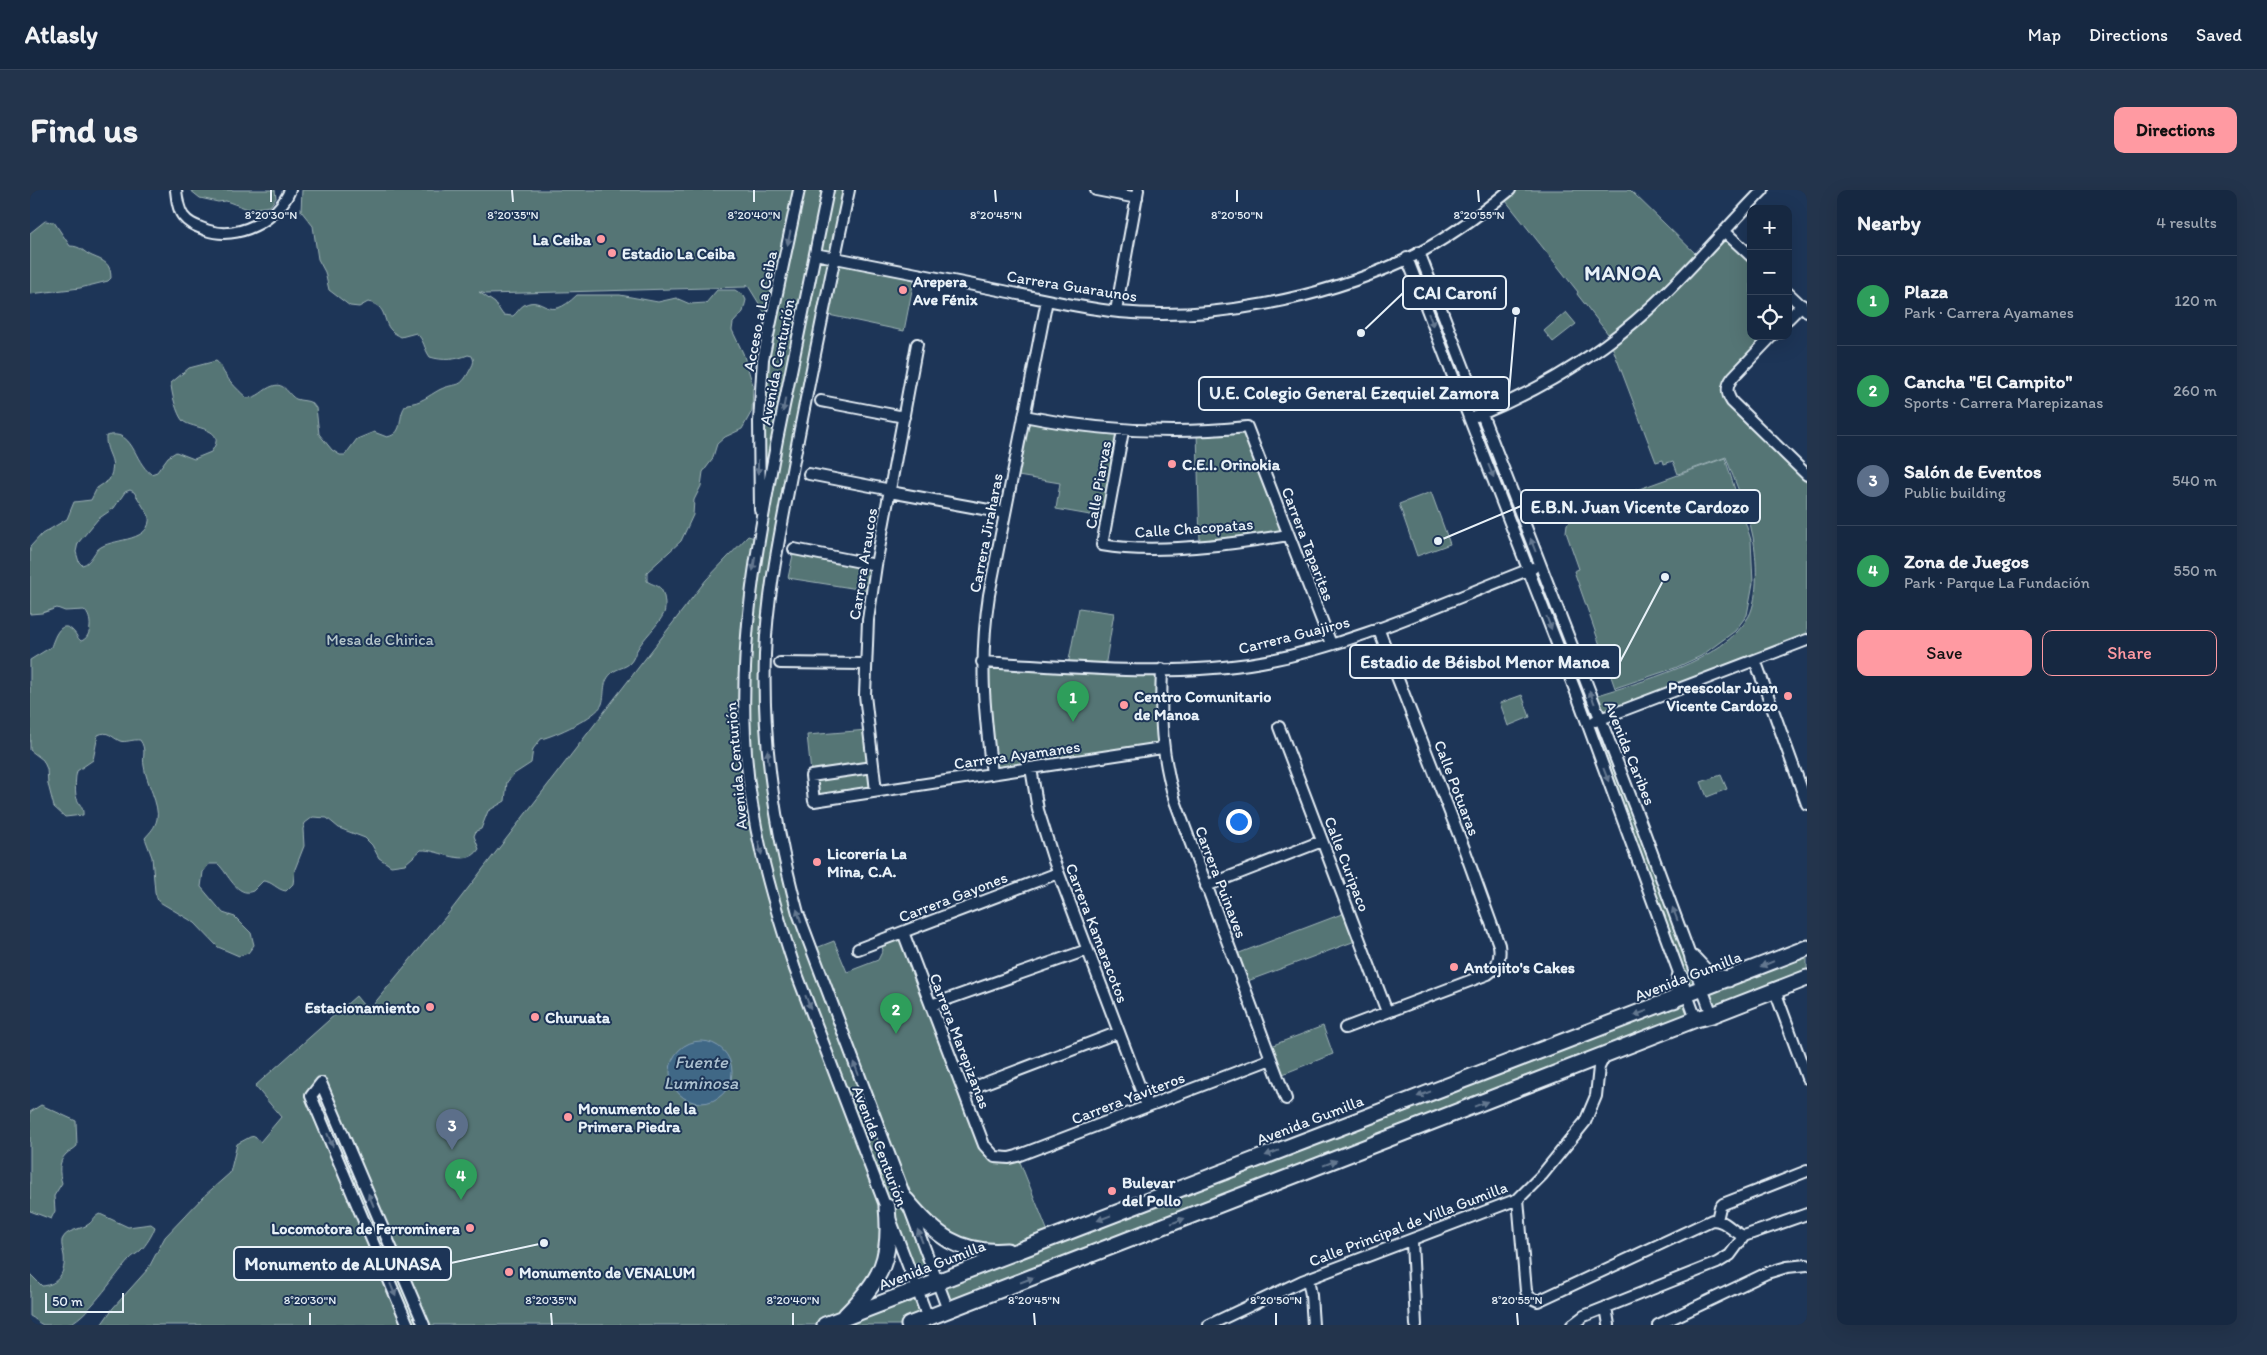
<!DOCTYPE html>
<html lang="en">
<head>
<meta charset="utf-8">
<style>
  :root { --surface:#162841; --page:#23344c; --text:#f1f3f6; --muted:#9ea6b1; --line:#35445a; --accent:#ff9aa2 }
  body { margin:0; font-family:Itim,sans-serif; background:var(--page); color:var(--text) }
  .controls { position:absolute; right:15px; top:15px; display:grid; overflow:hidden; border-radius:10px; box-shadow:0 5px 20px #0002 }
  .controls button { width:45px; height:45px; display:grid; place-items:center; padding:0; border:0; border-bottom:1px solid var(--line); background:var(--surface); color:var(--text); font:25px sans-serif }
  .scale { position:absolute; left:15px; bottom:12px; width:79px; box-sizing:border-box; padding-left:5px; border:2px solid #e8f1f8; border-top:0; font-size:14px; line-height:18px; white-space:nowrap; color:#e8f1f8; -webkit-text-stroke:4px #1d3557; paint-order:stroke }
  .you { position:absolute; left:1208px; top:631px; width:18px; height:18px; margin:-12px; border:4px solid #fff; border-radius:50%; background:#1a73e8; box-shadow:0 0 0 8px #1a73e833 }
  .badge { display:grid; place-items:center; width:32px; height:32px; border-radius:50%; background:var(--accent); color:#fff; font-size:16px; font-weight:700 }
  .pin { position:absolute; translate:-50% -41px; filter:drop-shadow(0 1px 2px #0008) }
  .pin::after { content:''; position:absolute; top:26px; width:18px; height:15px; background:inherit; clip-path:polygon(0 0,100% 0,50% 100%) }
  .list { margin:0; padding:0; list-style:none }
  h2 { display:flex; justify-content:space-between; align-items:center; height:65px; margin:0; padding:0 20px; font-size:21px }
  h2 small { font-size:16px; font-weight:400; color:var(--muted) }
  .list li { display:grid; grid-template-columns:32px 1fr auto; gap:15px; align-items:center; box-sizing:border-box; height:90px; padding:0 20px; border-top:1px solid var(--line) }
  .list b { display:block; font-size:19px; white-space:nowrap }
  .list p { margin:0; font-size:16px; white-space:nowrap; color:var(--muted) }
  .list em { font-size:16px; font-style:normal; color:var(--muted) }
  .actions { display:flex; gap:10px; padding:15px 20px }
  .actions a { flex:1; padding:11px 0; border:1px solid var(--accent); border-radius:10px; text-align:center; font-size:18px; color:var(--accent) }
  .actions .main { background:var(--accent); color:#111 }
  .icon { flex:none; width:28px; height:28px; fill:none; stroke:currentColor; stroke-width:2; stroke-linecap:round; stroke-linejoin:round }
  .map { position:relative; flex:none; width:1777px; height:1135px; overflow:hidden; border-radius:10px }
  header { display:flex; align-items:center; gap:30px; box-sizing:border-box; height:70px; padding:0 25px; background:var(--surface); border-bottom:1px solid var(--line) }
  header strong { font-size:24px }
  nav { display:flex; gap:28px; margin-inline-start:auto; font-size:18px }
  .intro { display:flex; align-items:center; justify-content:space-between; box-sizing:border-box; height:120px; padding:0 30px }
  h1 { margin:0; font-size:35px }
  .button { padding:12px 22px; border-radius:10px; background:var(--accent); color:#111; font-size:18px; font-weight:700 }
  main { display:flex; gap:30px; padding:0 30px }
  aside { flex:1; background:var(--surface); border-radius:10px; box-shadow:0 5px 20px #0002 }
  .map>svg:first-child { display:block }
  .green { fill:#557574; stroke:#9eb3b6; fill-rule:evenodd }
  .water { fill:#3f6786; stroke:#839eb4 }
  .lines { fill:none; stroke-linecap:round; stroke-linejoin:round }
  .minor-casing { stroke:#e8f1f8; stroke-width:14 }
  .secondary-casing { stroke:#e8f1f8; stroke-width:19 }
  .minor { stroke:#1d3557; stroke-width:10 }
  .secondary { stroke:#1d3557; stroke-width:15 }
  .oneway { fill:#64778f }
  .ticks { fill:none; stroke:#e8f1f8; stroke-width:2 }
  .poi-dot { fill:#ff9aa2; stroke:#1d3557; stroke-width:2 }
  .labels { text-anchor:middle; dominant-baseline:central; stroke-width:4; stroke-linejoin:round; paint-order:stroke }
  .poi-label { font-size:16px; font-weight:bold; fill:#e8f1f8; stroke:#1d3557; text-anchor:start }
  .street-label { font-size:16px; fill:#e8f1f8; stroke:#1d3557 }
  .park-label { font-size:16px; fill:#b5c6ca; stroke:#1d3557 }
  .water-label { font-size:18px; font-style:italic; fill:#adc1d0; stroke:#1d3557 }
  .district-label { font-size:21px; font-weight:bold; letter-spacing:1px; fill:#e8f1f8; stroke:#1d3557 }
  .ticks-label { font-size:12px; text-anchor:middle; fill:#e8f1f8; stroke:#1d3557; stroke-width:4; stroke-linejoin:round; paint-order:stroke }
  .leader { fill:none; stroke:#e8f1f8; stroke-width:2 }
  .callout-dot { fill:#e8f1f8; stroke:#1d3557; stroke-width:2 }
  .callout { fill:#1d3557; stroke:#e8f1f8; stroke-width:2 }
  .callout-label { font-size:18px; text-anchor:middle; font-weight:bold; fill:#e8f1f8 }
</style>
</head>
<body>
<header>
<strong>Atlasly</strong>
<nav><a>Map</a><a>Directions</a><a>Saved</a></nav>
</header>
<div class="intro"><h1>Find us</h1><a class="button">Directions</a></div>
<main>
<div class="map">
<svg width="1777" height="1135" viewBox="0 0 1777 1135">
  <rect width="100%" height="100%" fill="#1d3557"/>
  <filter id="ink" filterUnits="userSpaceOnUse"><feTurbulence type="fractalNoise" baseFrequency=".02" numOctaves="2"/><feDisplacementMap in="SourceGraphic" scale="10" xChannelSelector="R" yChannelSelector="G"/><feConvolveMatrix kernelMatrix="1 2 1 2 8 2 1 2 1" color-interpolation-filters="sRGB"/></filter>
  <g filter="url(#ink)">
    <path class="green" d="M160,0H245L246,8L240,16L218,19L196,11L188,12L170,8Z
      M272,0H819L737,436L741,596L781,760L804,751L817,782L848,770L853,760L850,751L872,743L957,963L988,967L1020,1047L991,1059L950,1060L888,1023L908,1092L888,1099L858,1020L848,1088L795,1135H71L83,1118L118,1079L135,1047L174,1006L200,983L207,954L220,947L225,946L230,952L251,927L225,896L326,806L338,821L422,719L676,390L718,346L728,349L730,338L728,277L741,133L717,94L716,97L456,104L449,102L465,113L473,125L483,126C487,123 490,117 494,115C515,104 516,135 547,105H590L628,112L646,108L660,114L676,113L687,100H705L714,106L716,110L713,122L703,133L702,140L713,163L723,195L722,221L712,239L695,247L687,254L682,270L673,282L671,296L664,310L663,325L651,351L617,382V391C622,395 630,395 632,401C635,406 636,419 634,423C629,435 613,448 607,460C604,465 604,469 600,473C595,478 588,478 583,482C571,492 576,502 572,514C567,527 524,546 511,549L503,559L501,573L484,584L477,592L475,611L458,621L451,639L446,641L444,646L449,659C436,679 410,659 391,660L375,674L361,676L349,668L342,655L335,648L309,638L297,628L283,627L275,633L273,639L274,656L265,679L263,694L256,701C247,700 242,691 233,691L223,701C207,708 198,683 188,674H179L173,682L171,697L193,723L205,727L221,743L224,755L218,763L209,766L188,757L165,733L128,711L125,702L122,667L115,648C120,642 125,638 127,629C130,615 116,592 114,576C112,566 117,560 110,550C103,549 95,553 90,551C81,547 78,540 68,545L63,570L47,581C45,588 45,599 46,606C48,614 54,617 53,625L35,627L24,617L18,594L17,579L13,570L0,560V470L21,457C24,449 30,428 43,441C47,445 47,448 51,451C62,448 63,427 54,420L35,421L27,418L12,423L0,424V357L12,344L37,329L44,312L61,310L67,298L79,290C89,268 75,266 76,246C104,238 103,271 121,284L127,282L138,267L146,262L164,269L181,262C200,237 161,239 153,231C147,225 141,202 141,193L159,178L186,171C192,175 191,179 195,184C198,190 212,204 217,208C229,208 233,199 243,196C255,192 258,205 266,209C271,211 277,210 282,213L286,218L289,244L302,260L310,265H315L327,249L344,242L357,247C376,243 366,225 377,214C391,213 398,206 409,200C427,191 429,201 440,180C443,174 445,172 442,166L438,165C426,170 413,171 400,167C394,159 394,149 386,143L371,147C368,145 363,143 361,140C352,131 358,116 338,112L329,117L320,116L299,100L295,82L288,69L283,36L271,21ZM100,300L104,302L119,326C122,352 86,348 71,357C63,361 62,373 52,375L49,372L46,362L48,353L68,329L84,318L95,302Z
      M1480,0H1600L1669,67L1694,41L1721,66V146H1742L1697,202L1777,285V450L1570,529L1673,798L1657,805L1377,69L1389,62L1562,507C1608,492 1694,472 1719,426C1729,407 1727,368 1723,347C1718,320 1705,293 1696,267L1648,284L1643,271L1634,274L1633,270L1626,272L1580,151L1582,149L1547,104L1548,102L1472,6Z
      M15,31L24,32L40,56C51,56 53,62 62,66C74,71 81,73 81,88L78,91L50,98L0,104V43Z
      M806,69L885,85L874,141L794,124Z
      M1536,122L1546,134L1523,152L1514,141Z
      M994,226L1093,241L1077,328L1026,319L1030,293L982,285Z
      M1217,237L1258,345L1170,355L1167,241Z
      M1695,268L1721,350L1723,393L1717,425L1705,441L1671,466L1645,478L1585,498L1544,381L1549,379L1536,342L1537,334L1546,326L1578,316L1576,311Z
      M1401,302L1420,354L1387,366L1369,314Z
      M764,360L845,375L841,401L758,388Z
      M1049,418L1084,423L1075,477L1038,475Z
      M952,472L1132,479V558L962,584Z
      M1492,505L1500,527L1478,536L1470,513Z
      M838,540L846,601L784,611L777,545Z
      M1691,585L1697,599L1677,607L1671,592Z
      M1317,722L1328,750L1215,792L1204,765Z
      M1777,759V785L1683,821L1675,799Z
      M1656,807L1664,829L919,1118L909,1093Z
      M1293,836L1303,864L1248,886L1238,857Z
      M11,915L46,931L47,956C43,960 39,961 36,964C28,972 29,983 32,993L24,1006L25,1021L21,1029L0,1021V922Z
      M70,1024L98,1037L121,1034L125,1037C123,1044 116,1055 111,1060C107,1064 102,1066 99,1070C85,1085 55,1131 36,1135C31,1135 17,1135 13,1135C8,1133 5,1128 0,1126V1084L12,1096C28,1095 36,1082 34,1066C33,1060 31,1055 32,1050C36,1039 51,1040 59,1034C63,1031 64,1026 70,1024Z
      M887,1101L897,1127L875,1135H801Z"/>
    <path class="water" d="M640 882a31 31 0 1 1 62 0a31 31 0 1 1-62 0Z"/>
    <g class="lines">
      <g class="minor-casing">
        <path id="minor" d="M146,0C147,9 148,19 153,26C160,35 167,36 176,40C207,51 248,30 260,0
          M798,0C781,83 764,167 747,250C728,351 710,443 715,546C718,626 740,703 765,779L898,1128
          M819,0C799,95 779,190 761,286C750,345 737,405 735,465C732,553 745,639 768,723L918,1120
          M1066,0L1107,8
          M1694,41L1721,66
          M1389,62L1612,636L1682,825
          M785,64C848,76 911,89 974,101C1012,109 1050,118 1089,122C1181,131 1289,109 1373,71C1412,53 1447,27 1480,0
          M1377,68L1547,505L1666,829
          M1758,103L1777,121
          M1086,121L1108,0
          M1758,129L1772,115
          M1742,146L1703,187C1696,196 1696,203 1702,212L1777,285
          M791,211L874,227
          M994,226C1069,241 1142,245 1217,237L1301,454
          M1447,226C1510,200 1569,165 1620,118C1660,81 1695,39 1733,0
          M1093,241L1072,355C1126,365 1204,354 1258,345
          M779,284L861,300
          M860,302L975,323
          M730,320L729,232L733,169L769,0
          M764,359L846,375
          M1725,470L1777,614
          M952,472C1044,477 1140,488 1231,472C1325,455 1414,412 1503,378
          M750,473L835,474
          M1132,479C1130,529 1131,563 1145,611L1256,909
          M1565,531L1777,450
          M1249,537L1357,822
          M842,577L781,586L784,611L1132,558
          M1001,578L1008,620L1024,671L1117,916
          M962,584C954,518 949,471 959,405L1017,110
          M846,601L835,505L838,430L846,375L887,154
          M1176,696L1292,651
          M873,742L954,955L965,967L979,968L987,966L1241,869
          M828,759L1028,683
          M1745,801L1777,888
          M901,815L1057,760
          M1315,838L1458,784C1468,777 1471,767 1469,755L1435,661L1348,438
          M934,901L1089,842
          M1488,1009L1496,1101L1499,1107L1508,1111L1682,1030C1697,1030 1701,1042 1714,1046L1777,1024
          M1687,1030L1690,1017L1693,1014L1777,981
          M1382,1051L1386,1135
          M1278,1089L1281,1105L1283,1135
          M1576,1117L1579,1135
          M378,1135L281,906L291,893L394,1135
          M1179,1135L1272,1091L1488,1009L1512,985L1555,932L1566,906L1569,877L1575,865
          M1542,1135L1554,1126L1687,1073L1700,1065L1714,1046
          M1628,1135L1737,1083L1757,1077L1777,1075"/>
      </g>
      <g class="secondary-casing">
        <path id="secondary" d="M1663,769L1678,785L1698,789
          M1644,810L1650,801V787
          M876,1010C905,1045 929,1065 977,1061
          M816,1125C852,1089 862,1068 857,1017
          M795,1135L1777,758
          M879,1135L1666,829L1682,825L1777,788"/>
      </g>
      <use href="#minor" class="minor"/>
      <use href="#secondary" class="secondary"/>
    </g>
    <defs><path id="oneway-solid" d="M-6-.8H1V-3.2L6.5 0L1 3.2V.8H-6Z" transform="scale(1.25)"/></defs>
    <g class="oneway">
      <use href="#oneway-solid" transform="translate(759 48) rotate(102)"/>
      <use href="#oneway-solid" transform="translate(1401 130) rotate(68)"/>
      <use href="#oneway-solid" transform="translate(754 215) rotate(101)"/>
      <use href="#oneway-solid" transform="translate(728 277) rotate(90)"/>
      <use href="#oneway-solid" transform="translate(1461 281) rotate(68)"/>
      <use href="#oneway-solid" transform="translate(1503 355) rotate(-111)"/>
      <use href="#oneway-solid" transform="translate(724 374) rotate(99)"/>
      <use href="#oneway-solid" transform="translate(1519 433) rotate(69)"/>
      <use href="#oneway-solid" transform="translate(1562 507) rotate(-111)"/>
      <use href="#oneway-solid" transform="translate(738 567) rotate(-95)"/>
      <use href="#oneway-solid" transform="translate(1576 585) rotate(69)"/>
      <use href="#oneway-solid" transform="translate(730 658) rotate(77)"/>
      <use href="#oneway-solid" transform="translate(1645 724) rotate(-111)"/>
      <use href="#oneway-solid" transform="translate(769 726) rotate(-108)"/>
      <use href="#oneway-solid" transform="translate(1737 774) rotate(158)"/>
      <use href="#oneway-solid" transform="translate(778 812) rotate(68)"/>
      <use href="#oneway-solid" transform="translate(1611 823) rotate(159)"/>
      <use href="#oneway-solid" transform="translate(826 878) rotate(-111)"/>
      <use href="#oneway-solid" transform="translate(1394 904) rotate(159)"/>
      <use href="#oneway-solid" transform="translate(1451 914) rotate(-21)"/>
      <use href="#oneway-solid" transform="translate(300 950) rotate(67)"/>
      <use href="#oneway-solid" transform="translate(1242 963) rotate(159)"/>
      <use href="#oneway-solid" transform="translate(1300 973) rotate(-21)"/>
      <use href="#oneway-solid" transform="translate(341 1010) rotate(-113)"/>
      <use href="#oneway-solid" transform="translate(1074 1028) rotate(159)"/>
      <use href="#oneway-solid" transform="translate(1148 1031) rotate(-21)"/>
      <use href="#oneway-solid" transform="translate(890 1046) rotate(-111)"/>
      <use href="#oneway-solid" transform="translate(997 1090) rotate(-21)"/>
      <use href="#oneway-solid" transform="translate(363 1100) rotate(67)"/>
    </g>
  </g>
  <path class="ticks" d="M241,0V12M482,0L483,12M724,0V12M965,0L966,12M1207,0V12M1448,0L1449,12M280,1123V1135M521,1123L522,1135M763,1123V1135M1004,1123L1005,1135M1246,1123V1135M1487,1123L1488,1135"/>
  <g class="poi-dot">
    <circle cx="571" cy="49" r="5"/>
    <circle cx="582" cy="63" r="5"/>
    <circle cx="873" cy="100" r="5"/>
    <circle cx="1142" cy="274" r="5"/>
    <circle cx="1758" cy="506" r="5"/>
    <circle cx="1094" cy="515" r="5"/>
    <circle cx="787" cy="672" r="5"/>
    <circle cx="1424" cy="777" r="5"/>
    <circle cx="400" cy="817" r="5"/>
    <circle cx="505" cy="827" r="5"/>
    <circle cx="538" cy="927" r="5"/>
    <circle cx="1082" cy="1001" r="5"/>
    <circle cx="440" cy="1038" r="5"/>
    <circle cx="479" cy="1082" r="5"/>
  </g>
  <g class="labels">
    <g class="poi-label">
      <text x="561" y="49" text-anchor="end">La Ceiba</text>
      <text x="592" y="63">Estadio La Ceiba</text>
      <text x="883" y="91">Arepera<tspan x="883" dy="18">Ave Fénix</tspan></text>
      <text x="1152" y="274">C.E.I. Orinokia</text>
      <text x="1748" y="497" text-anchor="end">Preescolar Juan<tspan x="1748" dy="18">Vicente Cardozo</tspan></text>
      <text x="1104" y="506">Centro Comunitario<tspan x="1104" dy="18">de Manoa</tspan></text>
      <text x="797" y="663">Licorería La<tspan x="797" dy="18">Mina, C.A.</tspan></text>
      <text x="1434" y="777">Antojito's Cakes</text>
      <text x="390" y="817" text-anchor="end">Estacionamiento</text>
      <text x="515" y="827">Churuata</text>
      <text x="548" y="918">Monumento de la<tspan x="548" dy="18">Primera Piedra</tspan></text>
      <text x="1092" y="992">Bulevar<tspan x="1092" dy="18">del Pollo</tspan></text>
      <text x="430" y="1038" text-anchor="end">Locomotora de Ferrominera</text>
      <text x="489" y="1082">Monumento de VENALUM</text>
    </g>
    <g class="street-label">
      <text transform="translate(1042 96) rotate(9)">Carrera Guaraunos</text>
      <text transform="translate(730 121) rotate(-79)">Acceso a La Ceiba</text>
      <text transform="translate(747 172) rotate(-79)">Avenida Centurión</text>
      <text transform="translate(1068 295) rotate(-80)">Calle Piarvas</text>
      <text transform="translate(1164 338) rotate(-4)">Calle Chacopatas</text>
      <text transform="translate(956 343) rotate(-79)">Carrera Jiraharas</text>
      <text transform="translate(1278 354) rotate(69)">Carrera Taparitas</text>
      <text transform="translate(833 374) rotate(-81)">Carrera Araucos</text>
      <text transform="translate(1264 445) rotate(-14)">Carrera Guajiros</text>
      <text transform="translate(1600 563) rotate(68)">Avenida Caribes</text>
      <text transform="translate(987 565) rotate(-8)">Carrera Ayamanes</text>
      <text transform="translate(706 576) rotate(-95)">Avenida Centurión</text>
      <text transform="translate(1427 598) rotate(69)">Calle Potuaras</text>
      <text transform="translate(1317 674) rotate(69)">Calle Curipaco</text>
      <text transform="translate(1191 692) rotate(69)">Carrera Puinaves</text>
      <text transform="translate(923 707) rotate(-21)">Carrera Gayones</text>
      <text transform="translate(1067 743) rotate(69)">Carrera Kamaracotos</text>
      <text transform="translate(1658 786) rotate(-21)">Avenida Gumilla</text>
      <text transform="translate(930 851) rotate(69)">Carrera Marepizanas</text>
      <text transform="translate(1098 908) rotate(-21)">Carrera Yaviteros</text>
      <text transform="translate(1280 930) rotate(-21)">Avenida Gumilla</text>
      <text transform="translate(850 956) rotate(69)">Avenida Centurión</text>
      <text transform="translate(1378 1034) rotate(-21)">Calle Principal de Villa Gumilla</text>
      <text transform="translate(902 1075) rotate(-21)">Avenida Gumilla</text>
    </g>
    <g class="park-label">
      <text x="350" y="449">Mesa de Chirica</text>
    </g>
    <g class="water-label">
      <text x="671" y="872">Fuente<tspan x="671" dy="21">Luminosa</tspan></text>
    </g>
    <g class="district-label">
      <text x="1593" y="82">MANOA</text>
    </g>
  </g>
  <g class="ticks-label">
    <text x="241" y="29">8°20'30"N</text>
    <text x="483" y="29">8°20'35"N</text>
    <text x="724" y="29">8°20'40"N</text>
    <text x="966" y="29">8°20'45"N</text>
    <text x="1207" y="29">8°20'50"N</text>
    <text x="1449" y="29">8°20'55"N</text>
    <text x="280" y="1114">8°20'30"N</text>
    <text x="521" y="1114">8°20'35"N</text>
    <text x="763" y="1114">8°20'40"N</text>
    <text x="1004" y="1114">8°20'45"N</text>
    <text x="1246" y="1114">8°20'50"N</text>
    <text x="1487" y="1114">8°20'55"N</text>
  </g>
  <path class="leader" d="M1331 143L1373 103M1486 121L1479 203M1408 351L1491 316M1635 387L1590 472M514 1053L421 1073"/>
  <g class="callout-dot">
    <circle cx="1331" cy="143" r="5"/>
    <circle cx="1486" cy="121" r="5"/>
    <circle cx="1408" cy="351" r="5"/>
    <circle cx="1635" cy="387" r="5"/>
    <circle cx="514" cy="1053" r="5"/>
  </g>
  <g class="callout">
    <rect x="1373" y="86" width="103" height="33" rx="5"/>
    <rect x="1169" y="187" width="310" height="33" rx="5"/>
    <rect x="1491" y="300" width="239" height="33" rx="5"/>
    <rect x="1320" y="455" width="270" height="33" rx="5"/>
    <rect x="204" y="1057" width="217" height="33" rx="5"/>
  </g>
  <g class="callout-label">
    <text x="1425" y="109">CAI Caroní</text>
    <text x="1324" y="209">U.E. Colegio General Ezequiel Zamora</text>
    <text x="1610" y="323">E.B.N. Juan Vicente Cardozo</text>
    <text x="1455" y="478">Estadio de Béisbol Menor Manoa</text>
    <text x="313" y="1080">Monumento de ALUNASA</text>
  </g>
</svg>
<div class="controls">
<button>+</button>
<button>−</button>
<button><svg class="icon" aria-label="locate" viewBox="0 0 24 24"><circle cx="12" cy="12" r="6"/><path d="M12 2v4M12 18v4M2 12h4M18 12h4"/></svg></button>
</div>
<div class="scale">50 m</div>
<div class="you"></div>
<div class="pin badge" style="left:1043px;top:532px;background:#2e9e5b">1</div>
<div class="pin badge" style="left:866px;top:844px;background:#2e9e5b">2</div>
<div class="pin badge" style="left:422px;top:960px;background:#5c6f8a">3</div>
<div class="pin badge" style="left:431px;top:1010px;background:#2e9e5b">4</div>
</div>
<aside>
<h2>Nearby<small>4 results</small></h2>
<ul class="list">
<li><span class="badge" style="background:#2e9e5b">1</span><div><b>Plaza</b><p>Park · Carrera Ayamanes</p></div><em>120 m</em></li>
<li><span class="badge" style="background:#2e9e5b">2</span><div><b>Cancha &quot;El Campito&quot;</b><p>Sports · Carrera Marepizanas</p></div><em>260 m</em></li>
<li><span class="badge" style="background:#5c6f8a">3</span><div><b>Salón de Eventos</b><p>Public building</p></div><em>540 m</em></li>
<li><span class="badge" style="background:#2e9e5b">4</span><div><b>Zona de Juegos</b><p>Park · Parque La Fundación</p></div><em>550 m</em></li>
</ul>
<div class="actions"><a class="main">Save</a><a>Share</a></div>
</aside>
</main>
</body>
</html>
